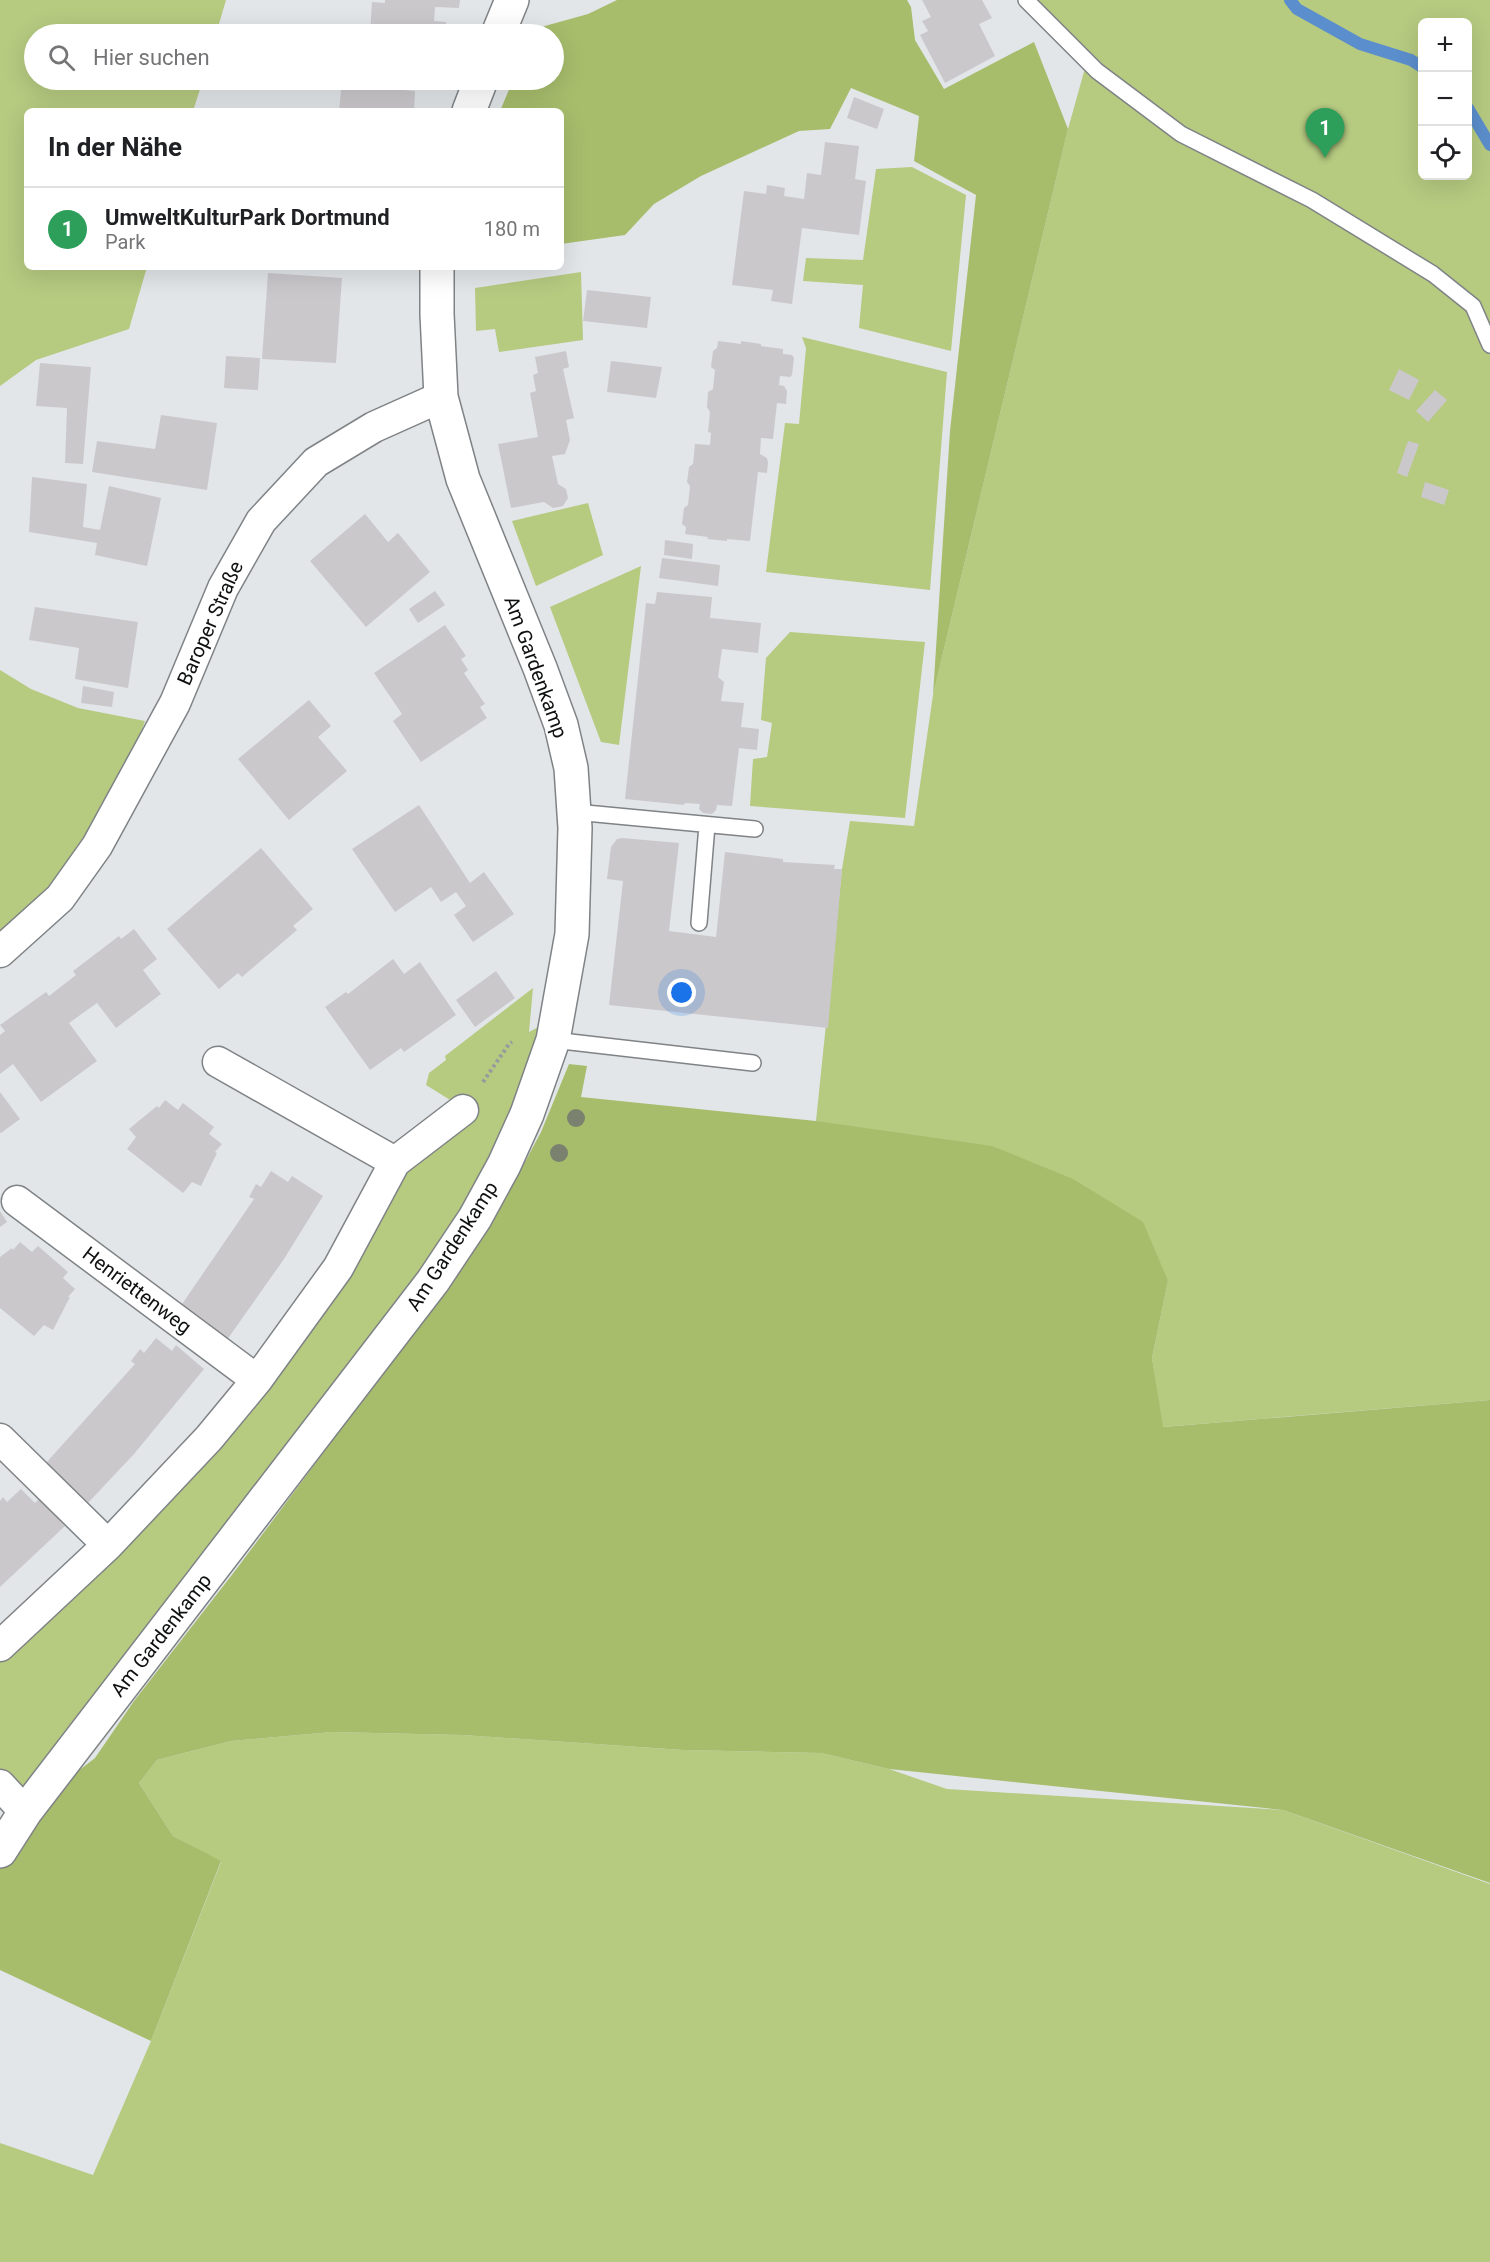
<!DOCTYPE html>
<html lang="de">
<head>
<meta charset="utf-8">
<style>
  :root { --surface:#fff; --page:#f2f2f2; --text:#202124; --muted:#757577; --line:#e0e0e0; --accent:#25624d }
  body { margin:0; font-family:Roboto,sans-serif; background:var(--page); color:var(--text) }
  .controls { position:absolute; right:18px; top:18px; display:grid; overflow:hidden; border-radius:9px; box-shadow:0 6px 24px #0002 }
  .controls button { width:54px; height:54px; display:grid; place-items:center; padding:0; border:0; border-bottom:2px solid var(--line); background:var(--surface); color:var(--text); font:30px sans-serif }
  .you { position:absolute; left:682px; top:993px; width:21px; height:21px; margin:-15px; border:4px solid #fff; border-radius:50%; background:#1a73e8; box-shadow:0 0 0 9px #1a73e833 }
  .badge { display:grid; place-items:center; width:39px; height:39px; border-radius:50%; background:var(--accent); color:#fff; font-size:20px; font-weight:700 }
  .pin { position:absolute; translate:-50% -50px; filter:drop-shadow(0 2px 3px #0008) }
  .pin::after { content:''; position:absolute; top:32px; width:21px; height:18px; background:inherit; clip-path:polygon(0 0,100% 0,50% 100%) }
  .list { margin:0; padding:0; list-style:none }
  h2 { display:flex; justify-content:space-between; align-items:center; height:78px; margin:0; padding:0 24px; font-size:26px }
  h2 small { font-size:20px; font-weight:400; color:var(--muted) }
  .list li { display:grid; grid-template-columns:39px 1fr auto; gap:18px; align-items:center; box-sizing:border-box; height:84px; padding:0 24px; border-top:2px solid var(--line) }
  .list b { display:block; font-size:22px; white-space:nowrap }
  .list p { margin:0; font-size:20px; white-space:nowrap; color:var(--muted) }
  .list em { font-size:20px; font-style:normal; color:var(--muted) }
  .icon { flex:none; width:33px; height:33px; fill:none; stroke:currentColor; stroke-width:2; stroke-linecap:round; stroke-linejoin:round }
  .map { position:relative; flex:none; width:1490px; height:2262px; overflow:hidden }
  .search { position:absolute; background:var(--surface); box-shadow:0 6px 24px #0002; left:24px; top:24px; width:540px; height:66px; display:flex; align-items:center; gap:15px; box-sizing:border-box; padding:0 21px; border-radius:33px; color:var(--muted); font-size:22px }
  .panel { position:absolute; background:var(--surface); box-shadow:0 6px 24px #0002; left:24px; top:108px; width:540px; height:162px; border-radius:9px }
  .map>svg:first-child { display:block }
  .green { fill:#b6ca80; fill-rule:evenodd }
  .forest { fill:#a7bd6c }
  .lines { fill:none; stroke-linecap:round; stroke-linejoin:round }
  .stream { stroke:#5b8ecc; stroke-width:12 }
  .building { fill:#cbc8cb }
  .service-casing { stroke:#7f8386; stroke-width:18 }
  .minor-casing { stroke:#7f8386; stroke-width:33 }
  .tertiary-casing { stroke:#7f8386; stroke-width:36 }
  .path { stroke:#989b9e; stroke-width:4; stroke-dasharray:3 3; stroke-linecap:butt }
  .service { stroke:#fff; stroke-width:15 }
  .minor { stroke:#fff; stroke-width:30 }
  .tertiary { stroke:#fff; stroke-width:33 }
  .tree { fill:#7b816f }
  .labels { text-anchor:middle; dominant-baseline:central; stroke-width:4.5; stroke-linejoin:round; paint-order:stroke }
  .street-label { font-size:20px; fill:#0f1011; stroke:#fff }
</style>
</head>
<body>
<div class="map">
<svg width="1490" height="2262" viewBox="0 0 1490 2262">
  <rect width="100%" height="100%" fill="#e2e6e9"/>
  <path class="green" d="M0,0H226L216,34H34V80H203L193,111H27V267H147L129,329L36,360L0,386Z
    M1035,0H1490V1400L1162,1427L1152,1358L1168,1281L816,1121L842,869L850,821L914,826L933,695L1068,129L1087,61ZM1422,22H1468V176H1422Z
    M912,167L966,195L951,351L859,328L863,285L803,281L806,258L863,260L876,169Z
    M581,272L583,340L499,352L495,329L476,331L475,288Z
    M802,337L947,372L930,590L766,572L785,423L799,424L806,348Z
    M588,503L603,555L536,586L512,521Z
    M641,566L619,745L601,742L550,607Z
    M790,632L925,642L905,818L750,806L753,759L767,757L772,723L761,720L766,658Z
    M0,670L31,689L78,708L145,721L138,741L73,864L0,937Z
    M533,988L529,1032L557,1017L504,1165L25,1812L0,1785V1646L108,1545L455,1103L426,1085L429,1073L446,1060L445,1056Z
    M332,1732L462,1735L683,1750L821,1753L889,1769L947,1789L1283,1810L1490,1884V2262H0V2143L93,2175L151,2041L221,1862L173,1836L139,1783L157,1760L231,1741Z"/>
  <path class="forest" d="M617,0H907L911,7L915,40L944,89L1034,42L1068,129L933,695L950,431L976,195L914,161L919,116L851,88L830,129L799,131L701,176L654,204L625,235L561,244V111H500L513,80H554V34H532L534,29L588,14Z
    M569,1064L587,1066L581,1097L816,1121L992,1146L1073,1179L1143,1222L1168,1281L1152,1358L1163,1427L1490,1400V1883L1283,1810L889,1769L821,1753L683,1750L462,1735L332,1732L231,1741L157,1760L139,1783L173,1836L221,1861L151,2041L0,1970V1850L25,1812L95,1758L134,1701L238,1567L426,1315L502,1205L541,1132Z"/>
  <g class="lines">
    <path class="stream" d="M1290,0L1297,9L1360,44L1411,60L1422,67
      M1468,108L1490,145"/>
  </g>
  <path class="building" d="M385,0H460L459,8L435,7L434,21L446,22L445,34H370L372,2L385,3Z
    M922,0H982L992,18L979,24L995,56L945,83L920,35L928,31L922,21L931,17Z
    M342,80H405L404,90L415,91L414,111H339Z
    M854,97L884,109L877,129L847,118Z
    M825,142L859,146L855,179L866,181L859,235L802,228L792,304L771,301L773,290L732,285L744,191L766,194L767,185L785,188L784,196L804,199L807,173L821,175Z
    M268,273L342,278L336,363L262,359Z
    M587,290L651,297L647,328L583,321Z
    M718,341L741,344V341L761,344V346L783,349V354L792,355L794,358L792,375L790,377L780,376L779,385L784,386L787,391L786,404L777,403L773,439L761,438L760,454L767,458L768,463L767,473L758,472L750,541L727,539V541L707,539L708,537L685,534L686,527L682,524L684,508L688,505L690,486L687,482L689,467L693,464L695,444L710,445L711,433L708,432L710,412L707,407L708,392L713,389L715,370L711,367L713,351L717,348Z
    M566,351L569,367L563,369L574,418L566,420L570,440L565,454L552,456L558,484L566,489L568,498L563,506L553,508L544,502L511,508L498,444L538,437L530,393L536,391L533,375L538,373L535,357Z
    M226,356L260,358L258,390L224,388Z
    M611,361L662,367L656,398L607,392Z
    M40,363L91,367L83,464L65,463L67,408L36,406Z
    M1399,369L1419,380L1409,400L1389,390Z
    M1435,390L1447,400L1428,422L1416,411Z
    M161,415L217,423L207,490L92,472L97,441L155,449Z
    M1408,441L1419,444L1407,477L1397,473Z
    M32,477L87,484L83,527L100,530L109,486L161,498L147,566L95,555L97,543L29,532Z
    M1425,482L1449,490L1444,505L1421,497Z
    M365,514L388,542L398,533L430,572L366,627L310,561Z
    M665,540L693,544L692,559L664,555Z
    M662,558L720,565L718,586L659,578Z
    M435,591L445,605L418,623L409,609Z
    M657,592L712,597L710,618L761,623L758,653L722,649L718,677L724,682L721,701L744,703L741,727L759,729L757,750L739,748L732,806L717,805L716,810L712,814L703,813L699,809L700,804L685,803L684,805L625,799L646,603L655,604Z
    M35,607L138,622L128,688L75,679L79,648L29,640Z
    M445,625L466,656L461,659L468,670L464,673L485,704L480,707L487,718L421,762L393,721L402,714L374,673Z
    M83,686L114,692L112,707L81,703Z
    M309,700L331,726L318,737L347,771L289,820L238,759Z
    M419,805L470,883L484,872L514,914L473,942L454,915L466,906L456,892L441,902L431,887L395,912L352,849Z
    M622,838L679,843L669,931L716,937L725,852L783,859V862L835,865L834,869H842L828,1028L609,1005L623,881L607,879L611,847L617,839Z
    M261,848L313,909L293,926L297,930L242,977L238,973L219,989L167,929Z
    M134,929L157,959L143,970L161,994L116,1028L97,1003L69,1023L97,1061L41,1102L13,1064L0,1074V1035L5,1031L0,1025L46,992L49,996L76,975L73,971L119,936L121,939Z
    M393,959L404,974L420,962L456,1015L404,1052L401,1048L370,1070L325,1007L346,992L348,994Z
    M496,971L515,998L475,1027L456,1000Z
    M0,1092L20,1119L1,1133L0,1132Z
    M165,1100L178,1110L183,1103L214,1127L209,1134L222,1144L215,1152L217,1153L201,1186L192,1182L183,1193L127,1149L136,1137L129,1129L157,1106L159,1108Z
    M271,1171L288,1182L292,1176L323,1196L284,1259L224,1344L178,1310L254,1199L249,1197L256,1184L261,1187Z
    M0,1211L7,1222L0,1227Z
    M20,1242L32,1252L38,1246L68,1272L63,1278L75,1289L68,1297H70L53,1330L44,1325L34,1336L0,1308V1257L12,1248L13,1250Z
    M156,1338L172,1351L176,1345L204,1369L134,1454L87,1504L46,1463L135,1364L131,1361L140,1349L144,1353Z
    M21,1489L35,1503L40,1498L65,1526L0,1587V1501L3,1497L7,1502Z"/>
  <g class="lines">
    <g class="service-casing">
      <path id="service" d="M1026,0L1097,71L1181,134L1312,200L1433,274L1473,306L1490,345
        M575,812L755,829
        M699,923L707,825
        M553,1040L753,1063"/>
    </g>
    <g class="minor-casing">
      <path id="minor" d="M0,952L60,898L97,846L175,703L223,588L261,521L316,462L374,427L441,397
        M218,1062L395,1162
        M17,1201L257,1380
        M0,1439L108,1545
        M0,1646L108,1545L209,1438L257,1380L338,1268L395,1162L463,1110
        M0,1785L25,1812"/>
    </g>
    <g class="tertiary-casing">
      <path id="tertiary" d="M498,34L512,0
        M469,111L481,80
        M0,1851L25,1812L433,1281L475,1218L504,1165L527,1114L553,1040L572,934L575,828L571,768L561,725L540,668L463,479L441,397L437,314V267"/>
    </g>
    <path class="path" d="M483,1082L509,1044L512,1042"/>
    <use href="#service" class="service"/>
    <use href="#minor" class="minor"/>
    <use href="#tertiary" class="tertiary"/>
  </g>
  <g class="tree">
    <circle cx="576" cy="1118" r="9"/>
    <circle cx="559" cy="1153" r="9"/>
  </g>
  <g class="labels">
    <g class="street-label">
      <text transform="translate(210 623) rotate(-66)">Baroper Straße</text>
      <text transform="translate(536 667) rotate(70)">Am Gardenkamp</text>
      <text transform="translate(452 1246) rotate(-57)">Am Gardenkamp</text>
      <text transform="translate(137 1290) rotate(37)">Henriettenweg</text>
      <text transform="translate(161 1635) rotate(-52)">Am Gardenkamp</text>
    </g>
  </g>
</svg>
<div class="controls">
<button>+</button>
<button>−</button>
<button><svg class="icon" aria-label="locate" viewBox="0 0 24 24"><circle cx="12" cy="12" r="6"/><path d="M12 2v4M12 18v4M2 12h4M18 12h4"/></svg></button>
</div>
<div class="you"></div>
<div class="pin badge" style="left:1325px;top:158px;background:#2e9e5b">1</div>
<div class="search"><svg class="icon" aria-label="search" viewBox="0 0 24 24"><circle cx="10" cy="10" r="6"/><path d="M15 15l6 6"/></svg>Hier suchen</div>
<section class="panel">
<h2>In der Nähe<small></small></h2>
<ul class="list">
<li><span class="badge" style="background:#2e9e5b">1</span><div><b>UmweltKulturPark Dortmund</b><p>Park</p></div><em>180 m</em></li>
</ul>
</section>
</div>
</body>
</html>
